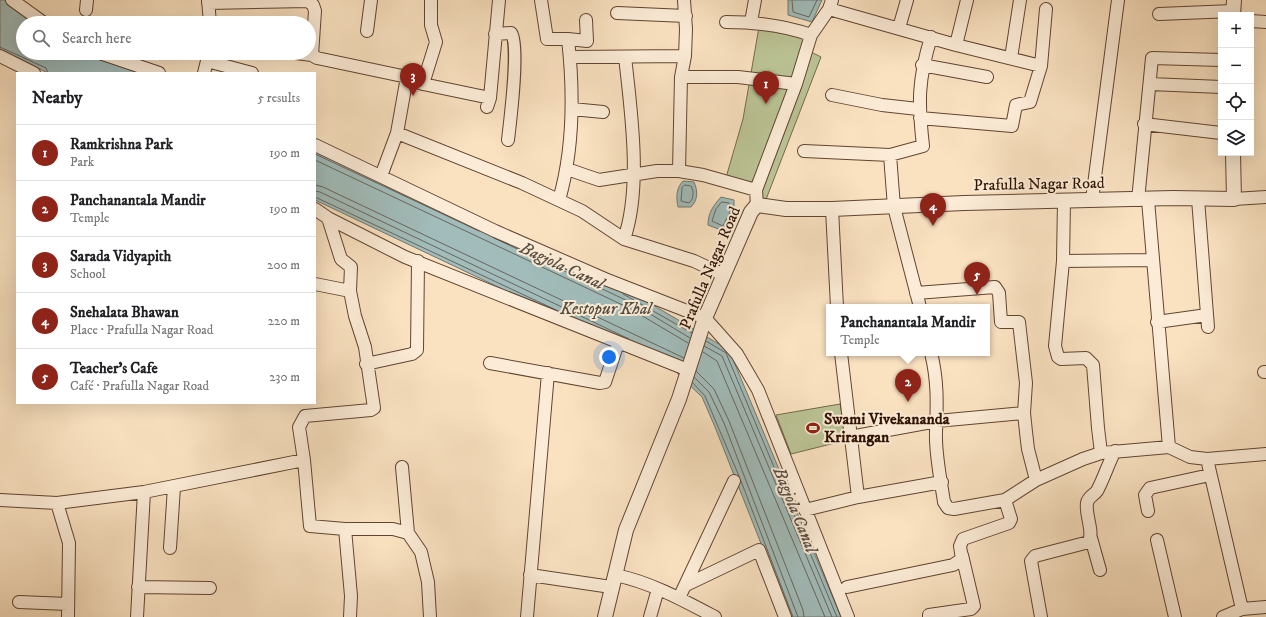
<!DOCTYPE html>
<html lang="en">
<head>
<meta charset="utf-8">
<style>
  :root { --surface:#fff; --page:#f2f2f2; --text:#202124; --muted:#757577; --line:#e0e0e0; --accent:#8f2418 }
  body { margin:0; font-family:"IM FELL DW Pica",serif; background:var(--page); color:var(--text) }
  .controls { position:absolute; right:12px; top:12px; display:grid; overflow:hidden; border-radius:0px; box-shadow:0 4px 16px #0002 }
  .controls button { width:36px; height:36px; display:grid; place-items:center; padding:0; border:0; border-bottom:1px solid var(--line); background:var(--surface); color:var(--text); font:20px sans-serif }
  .you { position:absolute; left:609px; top:357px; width:14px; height:14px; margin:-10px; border:3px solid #fff; border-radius:50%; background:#1a73e8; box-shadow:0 0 0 6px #1a73e833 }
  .badge { display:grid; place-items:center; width:26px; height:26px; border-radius:50%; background:var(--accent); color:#fff; font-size:13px; font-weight:700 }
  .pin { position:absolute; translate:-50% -33px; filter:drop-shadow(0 1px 2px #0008) }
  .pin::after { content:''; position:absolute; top:21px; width:14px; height:12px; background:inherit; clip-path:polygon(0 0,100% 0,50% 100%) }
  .popup { position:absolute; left:826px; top:304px; width:164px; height:52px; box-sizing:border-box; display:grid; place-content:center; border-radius:0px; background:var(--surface); filter:drop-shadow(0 1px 3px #0005); font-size:13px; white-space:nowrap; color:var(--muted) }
  .popup b { font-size:15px; color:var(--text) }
  .popup::after { content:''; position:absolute; left:50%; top:100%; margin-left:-8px; border:8px solid transparent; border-top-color:var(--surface) }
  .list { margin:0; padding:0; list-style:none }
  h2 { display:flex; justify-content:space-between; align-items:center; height:52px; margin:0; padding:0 16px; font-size:17px }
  h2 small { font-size:13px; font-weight:400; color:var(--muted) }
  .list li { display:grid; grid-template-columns:26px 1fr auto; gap:12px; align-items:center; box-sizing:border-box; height:56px; padding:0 16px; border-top:1px solid var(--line) }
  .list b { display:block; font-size:15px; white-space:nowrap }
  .list p { margin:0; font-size:13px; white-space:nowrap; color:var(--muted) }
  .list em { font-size:13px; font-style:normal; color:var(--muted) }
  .icon { flex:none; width:22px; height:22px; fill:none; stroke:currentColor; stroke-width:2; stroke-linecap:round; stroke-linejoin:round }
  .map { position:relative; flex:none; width:1266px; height:617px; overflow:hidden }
  .search { position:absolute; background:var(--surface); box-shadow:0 4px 16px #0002; left:16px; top:16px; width:300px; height:44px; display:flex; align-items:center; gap:10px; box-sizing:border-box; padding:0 14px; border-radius:22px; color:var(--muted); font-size:15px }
  .panel { position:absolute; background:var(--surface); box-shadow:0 4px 16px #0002; left:16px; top:72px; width:300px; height:332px; border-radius:0px }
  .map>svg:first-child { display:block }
  .green { fill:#bbc495; stroke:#746a4b }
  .water { fill:#a1bcba; stroke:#737870 }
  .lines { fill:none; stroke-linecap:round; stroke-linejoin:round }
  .shore { stroke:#67665e; stroke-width:1 }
  .minor-casing { stroke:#604531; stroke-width:14 }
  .tertiary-casing { stroke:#604531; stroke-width:16 }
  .minor { stroke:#fcecd7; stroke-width:12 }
  .tertiary { stroke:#fcecd7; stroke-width:14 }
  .labels { text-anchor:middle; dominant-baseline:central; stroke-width:4; stroke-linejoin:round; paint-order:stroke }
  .street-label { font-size:16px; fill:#2d1101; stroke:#fcecd7 }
  .poi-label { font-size:16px; font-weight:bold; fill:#2d1101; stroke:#fcecd7; text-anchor:start }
  .water-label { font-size:17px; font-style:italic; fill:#564d42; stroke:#fcecd7 }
</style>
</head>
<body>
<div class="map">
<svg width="1266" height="617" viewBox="0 0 1266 617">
  <rect width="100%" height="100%" fill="#fae2c1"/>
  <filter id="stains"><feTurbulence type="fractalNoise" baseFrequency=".005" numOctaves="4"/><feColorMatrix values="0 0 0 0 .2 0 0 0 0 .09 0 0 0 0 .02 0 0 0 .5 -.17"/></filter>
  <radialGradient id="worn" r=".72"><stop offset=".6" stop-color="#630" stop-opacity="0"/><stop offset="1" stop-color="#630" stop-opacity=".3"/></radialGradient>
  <path class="green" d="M759,27L811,35L809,51L821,57L765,202L754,185L725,181L743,119Z
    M840,404L847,440L791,454L776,415Z"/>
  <path class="water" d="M0,0H10L45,23H23V53H100L154,73H48L0,50Z
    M788,0H822L812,22L788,15Z
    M315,144L636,295L729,350L841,617H790L715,427L702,397L675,371L315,200Z
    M683,181L694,182C698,191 698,200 691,207H678C676,198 676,188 683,181Z
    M721,197L734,200V212L726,232L708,225C708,213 713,206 721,197Z"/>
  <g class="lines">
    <path class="shore" d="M792,0L793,12L809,17L817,0
      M0,47L46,68L48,73
      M315,154L479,231
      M315,160L629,308L688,343
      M315,185L323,187L684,358
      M685,185L691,186C694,191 694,199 689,203L681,201L682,188Z
      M315,191L320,192L629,339
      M315,197L556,310
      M722,202L729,203L730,212L723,226L712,221L716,209Z
      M494,238L632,303L690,338
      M623,294L692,333
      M706,341L726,353L837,617
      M704,346L722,356L832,617
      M703,352L717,361L825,617
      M696,371L714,389L729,421L803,610L804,617
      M694,377L709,392L724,423L798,617
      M693,383L705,396L739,476
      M741,481L793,617"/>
    <g class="minor-casing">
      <path id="minor" d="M12,0L44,23
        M208,0L210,23
        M541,0L547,39H568C574,93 574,148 559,200
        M208,3L308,1L313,5L315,11L312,55L317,58L407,77L423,84L490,98
        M829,9L956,45L1041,66
        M86,10L87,0
        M617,13L686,16
        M1159,14L1233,11
        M1251,21L1266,22
        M726,22C756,22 783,25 811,35
        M751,22L755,0
        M899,28L907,0
        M367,31L371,0
        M495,34L511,33C520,43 510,123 508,140
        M568,39L587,41L586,20
        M956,45L967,0
        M100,53L159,73
        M296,53L312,55
        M0,56L34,73
        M570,57L685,56
        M1011,58L1020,0
        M207,61L252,73
        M922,65L987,77
        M204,73L209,53
        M681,77H738L796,84
        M423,84L436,42L431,25V0
        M1150,84L1221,87
        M832,95L882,105L918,109
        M487,107L490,98L499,0
        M572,109L603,112
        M920,118L1012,126L1016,105L1030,102L1041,66L1046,9
        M1144,124L1221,133
        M397,133L522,183L582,211L624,239L694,261L724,275
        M315,145L495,231L605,279L705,318L737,354L758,390L848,617
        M804,151L890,155L923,146C918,102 918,80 931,37
        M890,155L894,207L920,307
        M567,169L599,180L657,171H679L703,175L756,190
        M679,171L681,77L685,56L686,29L684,0
        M381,176L397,133L407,77
        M1198,199L1208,327
        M1234,199L1266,197
        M1092,200L1118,0
        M1138,200L1152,58L1221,60
        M1064,201L1063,261L1055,346L1058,357L1061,359L1086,358L1093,365L1098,428L1101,453
        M757,205L756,190L796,84L811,35L829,9L832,0
        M315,209L328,218L405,257L688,370
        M832,209L837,307
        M328,218L341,259L351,267L350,291L355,316L365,347L374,408L371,410L305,416L299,427L304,460L310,526L345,529L351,596L350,617
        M624,239C642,188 631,111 625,57
        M1063,261L1152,260
        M315,284L350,291
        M916,293L995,287L999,293L1001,322H1019L1026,383L1024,413L1026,432L1028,449L1036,480
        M1157,322L1207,315
        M841,353L858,497
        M931,353C938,381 937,404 936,432C935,454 941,481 944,502L948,508L954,509L1005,500L1036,480L1083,459L1101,453L1169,447L1148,200
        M490,363L600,383L605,382L618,343
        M366,364L412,354L417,350L418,261
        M1264,372H1266
        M850,437L937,421L1024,413
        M1169,447L1190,457L1207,459
        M402,467L408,533
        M0,500L57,503L69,543L68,617
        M57,503L144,492L304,460
        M805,510L858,497L942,482
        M1148,511L1145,495L1150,488L1210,475
        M345,529H393L408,533L421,552L428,582L430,617
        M1091,538L1100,570
        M1157,540L1175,617
        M170,548L174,487
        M530,575L611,587
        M615,575C650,582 683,600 715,617
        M686,585L759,550L785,617
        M138,587L210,588
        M847,587L953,565L962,559L960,546L963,539L1009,523L1011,519L1005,500
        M679,598L734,481
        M19,602L68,604
        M1242,609L1266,607
        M137,617L144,492
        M527,617L548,373
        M650,617L658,589
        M929,617V615L971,609L974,606L962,555
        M1041,617L1031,561L1035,556L1089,542C1094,531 1085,515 1087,503C1088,497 1094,495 1097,491C1104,478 1108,464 1115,451
        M1223,617L1242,609L1207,459L1266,454"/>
    </g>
    <g class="tertiary-casing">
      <path id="tertiary" d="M1233,15L1234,0
        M605,617L626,530L679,399L705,318L751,212L757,205L786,209H832L964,203L1173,198L1234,199L1233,153"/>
    </g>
    <use href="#minor" class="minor"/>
    <use href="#tertiary" class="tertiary"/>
  </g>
  <defs>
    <g id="stadium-bare" transform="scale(1.08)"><path d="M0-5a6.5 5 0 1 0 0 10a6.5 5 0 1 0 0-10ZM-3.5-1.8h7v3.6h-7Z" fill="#8f2418" stroke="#fcecd7" stroke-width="2.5" paint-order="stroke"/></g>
  </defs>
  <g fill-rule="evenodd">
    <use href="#stadium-bare" x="813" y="428"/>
  </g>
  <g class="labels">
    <g class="street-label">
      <text transform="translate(1039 184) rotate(-1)">Prafulla Nagar Road</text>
      <text transform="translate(710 268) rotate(-67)">Prafulla Nagar Road</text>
    </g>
    <g class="poi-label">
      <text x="824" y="419">Swami Vivekananda<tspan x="824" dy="18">Krirangan</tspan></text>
    </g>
    <g class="water-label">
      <text transform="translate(562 266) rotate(25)">Bagjola Canal</text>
      <text x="606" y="309">Kestopur Khal</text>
      <text transform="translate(795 510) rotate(68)">Bagjola Canal</text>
    </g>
  </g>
  <rect width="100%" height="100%" filter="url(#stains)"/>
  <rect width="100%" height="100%" fill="url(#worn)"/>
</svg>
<div class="controls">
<button>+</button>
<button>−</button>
<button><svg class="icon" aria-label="locate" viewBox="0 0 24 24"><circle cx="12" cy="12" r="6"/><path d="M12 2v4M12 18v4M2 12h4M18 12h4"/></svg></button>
<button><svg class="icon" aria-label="layers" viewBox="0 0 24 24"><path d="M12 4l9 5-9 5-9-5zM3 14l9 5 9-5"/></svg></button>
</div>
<div class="you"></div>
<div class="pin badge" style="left:766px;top:104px">1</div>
<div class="pin badge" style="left:908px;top:402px">2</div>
<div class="popup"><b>Panchanantala Mandir</b>Temple</div>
<div class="pin badge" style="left:413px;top:96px">3</div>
<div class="pin badge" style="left:933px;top:226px">4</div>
<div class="pin badge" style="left:977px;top:295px">5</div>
<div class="search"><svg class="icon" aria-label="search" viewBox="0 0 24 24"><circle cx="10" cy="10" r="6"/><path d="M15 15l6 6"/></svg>Search here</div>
<section class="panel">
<h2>Nearby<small>5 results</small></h2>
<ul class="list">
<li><span class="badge">1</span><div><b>Ramkrishna Park</b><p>Park</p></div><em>190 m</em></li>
<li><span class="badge">2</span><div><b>Panchanantala Mandir</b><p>Temple</p></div><em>190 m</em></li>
<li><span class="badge">3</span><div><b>Sarada Vidyapith</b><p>School</p></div><em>200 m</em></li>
<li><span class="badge">4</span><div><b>Snehalata Bhawan</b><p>Place · Prafulla Nagar Road</p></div><em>220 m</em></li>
<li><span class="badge">5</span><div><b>Teacher's Cafe</b><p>Café · Prafulla Nagar Road</p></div><em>230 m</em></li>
</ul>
</section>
</div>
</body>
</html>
